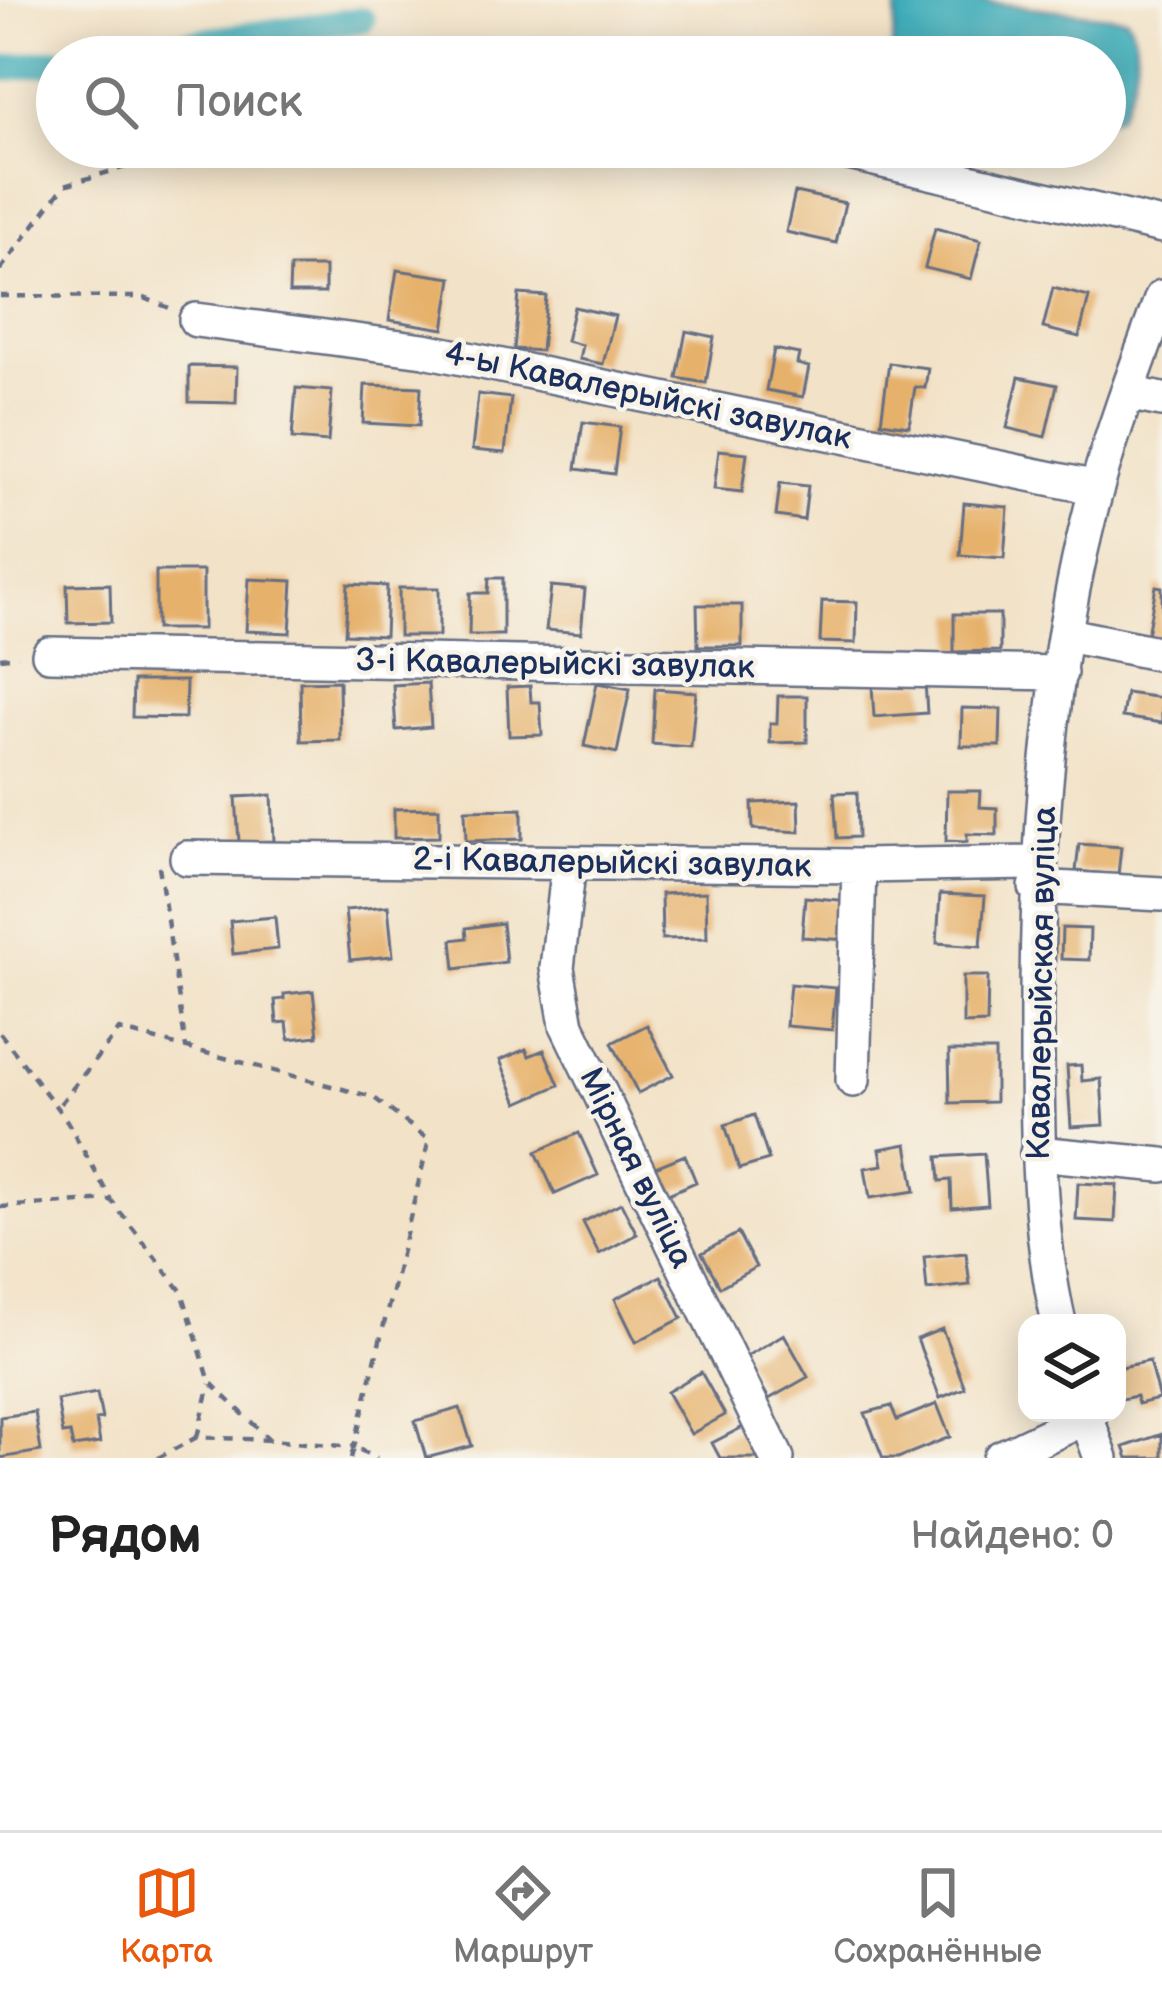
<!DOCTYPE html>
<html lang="ru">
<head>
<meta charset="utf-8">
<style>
  :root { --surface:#fff; --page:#f2f2f2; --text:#222; --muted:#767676; --line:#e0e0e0; --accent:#ea580c }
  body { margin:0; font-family:"Balsamiq Sans",sans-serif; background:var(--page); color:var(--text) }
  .controls { position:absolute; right:36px; bottom:36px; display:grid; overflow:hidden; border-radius:24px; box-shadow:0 6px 30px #0003 }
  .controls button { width:108px; height:108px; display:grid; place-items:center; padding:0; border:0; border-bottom:3px solid var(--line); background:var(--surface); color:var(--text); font:60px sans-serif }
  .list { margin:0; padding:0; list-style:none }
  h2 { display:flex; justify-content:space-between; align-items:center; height:156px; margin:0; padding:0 48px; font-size:51px }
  h2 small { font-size:39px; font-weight:400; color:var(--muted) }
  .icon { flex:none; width:66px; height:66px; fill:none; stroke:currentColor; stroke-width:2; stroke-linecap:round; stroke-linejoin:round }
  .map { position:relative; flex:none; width:1162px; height:1458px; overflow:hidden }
  .search { position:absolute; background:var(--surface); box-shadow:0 6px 30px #0003; left:36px; right:36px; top:36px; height:132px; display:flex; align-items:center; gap:30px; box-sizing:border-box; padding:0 42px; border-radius:66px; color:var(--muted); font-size:45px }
  .sheet { height:372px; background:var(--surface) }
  nav { display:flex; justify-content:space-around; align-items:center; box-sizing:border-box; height:168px; border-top:3px solid var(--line); background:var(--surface); font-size:33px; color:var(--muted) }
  nav a { display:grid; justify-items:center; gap:6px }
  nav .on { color:var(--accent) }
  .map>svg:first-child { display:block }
  .water { fill:#3babb8; stroke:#2b6d8b; stroke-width:3 }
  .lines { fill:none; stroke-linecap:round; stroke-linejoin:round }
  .canal { stroke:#3babb8; stroke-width:27 }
  .building { fill:#e6b16b }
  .minor-casing { stroke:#666e83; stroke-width:38 }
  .path { stroke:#666e83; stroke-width:4.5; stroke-dasharray:9 9; stroke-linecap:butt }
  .minor { stroke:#fff; stroke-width:33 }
  .labels { text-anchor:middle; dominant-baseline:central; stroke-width:9; stroke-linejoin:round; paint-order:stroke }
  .street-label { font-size:33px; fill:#1b2f5e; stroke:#f7f3e8 }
</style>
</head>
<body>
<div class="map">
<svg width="1162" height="1458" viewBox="0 0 1162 1458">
  <rect width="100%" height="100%" fill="#f7f3e8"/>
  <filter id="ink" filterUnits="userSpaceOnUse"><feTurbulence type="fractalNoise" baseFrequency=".00833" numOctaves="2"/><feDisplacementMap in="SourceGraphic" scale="24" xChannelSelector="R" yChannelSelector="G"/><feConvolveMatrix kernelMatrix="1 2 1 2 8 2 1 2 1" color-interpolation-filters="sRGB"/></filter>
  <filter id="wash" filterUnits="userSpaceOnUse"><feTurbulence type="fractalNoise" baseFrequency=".004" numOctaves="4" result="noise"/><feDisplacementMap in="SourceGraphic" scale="48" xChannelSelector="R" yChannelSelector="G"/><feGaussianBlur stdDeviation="2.7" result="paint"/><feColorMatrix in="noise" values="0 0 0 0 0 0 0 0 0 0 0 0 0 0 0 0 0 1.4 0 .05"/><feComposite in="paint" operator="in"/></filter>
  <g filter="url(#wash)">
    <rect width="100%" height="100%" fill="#f2e2c7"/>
    <path class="water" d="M898,0H966L1127,18C1145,47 1134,88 1118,116L1105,120V57H891Z"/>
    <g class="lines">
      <path class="canal" d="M87,57L362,20
        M0,69L57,61"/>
    </g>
    <g id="blocks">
      <path class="building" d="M795,192L845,203L836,243L786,232Z
        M935,228L981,240L971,279L925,268Z
        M290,267H325V293H289Z
        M397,270L452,278L444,329L389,320Z
        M1053,288L1089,297L1079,337L1043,328Z
        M519,294L546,296L541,351L514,349Z
        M574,307L615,316L603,364L579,359L582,345L566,341Z
        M686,331L714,337L706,383L677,378Z
        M774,349L799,354L797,364L809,367L803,397L766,390Z
        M889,363L928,368L925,388L915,387L909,426L881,422Z
        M189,366L237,367L236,403L189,402Z
        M1019,377L1057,385L1045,437L1007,428Z
        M365,385L421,387L419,426L363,423Z
        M296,388L332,391L328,442L292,439Z
        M478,394L511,398L505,453L472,450Z
        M583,422L620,427L614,474L576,469Z
        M719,450L747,453L742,492L714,489Z
        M780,483L808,486L804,520L776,516Z
        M964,503L1008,507L1004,558L960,555Z
        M156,571H203V629H156Z
        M489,578H503V635H469L470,593H488Z
        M249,579L293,581L290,633L246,631Z
        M110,584L111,622L68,623L67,585Z
        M348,584L387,586L385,636L345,634Z
        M551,586L585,589L581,633L546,630Z
        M1156,586L1162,587V638L1147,635Z
        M399,588H439V636H399Z
        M822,601L857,602L856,643L820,642Z
        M697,605H742V646H698Z
        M954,614H1000V651L954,652Z
        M133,681H186L185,718L132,717Z
        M339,681L340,740L301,741L300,682Z
        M925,682L927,713L874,717L872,686Z
        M428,683L431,727L396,730L393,685Z
        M597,683L630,689L617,753L584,746Z
        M530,686L531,702H540L542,735L509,736L507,687Z
        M655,689L696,692L691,747L652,744Z
        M1126,693L1162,698V723L1122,717Z
        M778,696H807V742L770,743V723H777Z
        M962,708L1001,709L1000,746H961Z
        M947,791H981L980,807L997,808V835L967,834V842L946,841Z
        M857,792L858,837L837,838L834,793Z
        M272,795L274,841L239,842L236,797Z
        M799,801L800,832L753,829L752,803Z
        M439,808V837L394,838V809Z
        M522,809V839L466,841L465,810Z
        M1079,844L1121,847L1118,875L1076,871Z
        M706,892L707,938L662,939L661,894Z
        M940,894L985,896L981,946L937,943Z
        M805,897L850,901L847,940L802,937Z
        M388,906L393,956L350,960L345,910Z
        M275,917L278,949L233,954L230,921Z
        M502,923L506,962L455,969L452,940L467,938L466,928Z
        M1062,928L1090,929L1089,960L1061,959Z
        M963,976H988L987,1023L963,1024Z
        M790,984L836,988L832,1030L786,1026Z
        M313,991L318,1036L289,1039L287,1022L277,1023L275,1000L284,999V994Z
        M647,1025L673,1075L638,1093L612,1043Z
        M526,1049L529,1056L544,1050L559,1085L518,1103L500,1060Z
        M949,1051H995V1102L950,1103Z
        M1081,1065L1082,1081L1101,1079L1104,1125L1071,1127L1067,1066Z
        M754,1115L769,1160L739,1169L725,1125Z
        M579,1133L598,1175L555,1194L536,1152Z
        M907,1144L915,1191L870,1198L865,1168L883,1165L880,1149Z
        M984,1154L988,1205L952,1208L951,1180L940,1181L938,1157Z
        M685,1155L696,1182L666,1195L655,1167Z
        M1078,1183L1117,1185L1115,1222L1076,1220Z
        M621,1203L637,1234L599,1254L583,1222Z
        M738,1233L756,1267L720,1287L702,1253Z
        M966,1253L970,1285L927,1290L924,1257Z
        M661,1276L682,1318L636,1342L615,1299Z
        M942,1329L965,1388L940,1398L917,1339Z
        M784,1334L808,1377L769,1399L745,1357Z
        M1149,1361L1159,1399L1138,1404L1136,1396L1117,1400V1368Z
        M701,1372L725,1415L691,1434L667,1392Z
        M97,1393L102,1419L96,1420L100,1443L73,1447L70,1433L63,1434L57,1400Z
        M937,1404L950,1437L898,1458H883L865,1413L891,1406L897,1420Z
        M460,1408L472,1446L426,1458L415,1421Z
        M35,1412L41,1451L0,1458V1417Z
        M743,1427L759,1458H720L712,1443Z
        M1162,1434V1458H1128L1124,1447Z"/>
    </g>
  </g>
  <g filter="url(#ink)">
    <use href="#blocks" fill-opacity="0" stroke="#666e83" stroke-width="3"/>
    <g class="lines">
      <g class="minor-casing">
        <path id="minor" d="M823,147L1162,226
          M196,320L424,350L1097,488
          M1127,393L1162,400
          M1067,635L1162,654
          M49,654L1060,673
          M187,858L859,866L1038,863
          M569,863L557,968L567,1025L777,1458
          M1036,887L1162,894
          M853,1080L859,866
          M1037,1153L1162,1165
          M1059,1323C1037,1228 1037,1128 1037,1032C1036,849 1048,664 1097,487C1115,423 1139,360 1162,297
          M1085,1413L1101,1458
          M1000,1458L1087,1417"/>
      </g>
      <path class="path" d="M0,270L65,185L193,147
        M0,296L142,297L172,309
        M0,658L18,656
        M159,866L186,1048
        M0,1033L67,1121L111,1200L182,1292L210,1382L270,1440L354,1447L429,1140L373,1097L119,1030L57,1108
        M0,1207L111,1200
        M197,1437L210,1384
        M158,1458L197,1437L270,1440
        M351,1458L354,1447L377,1458"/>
      <use href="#minor" class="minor"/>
    </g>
  </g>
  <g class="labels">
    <g class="street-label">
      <text transform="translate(648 396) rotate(12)">4-ы Кавалерыйскі завулак</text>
      <text transform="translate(555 664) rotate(1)">3-і Кавалерыйскі завулак</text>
      <text transform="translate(612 863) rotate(1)">2-і Кавалерыйскі завулак</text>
      <text transform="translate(1042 983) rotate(-89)">Кавалерыйская вуліца</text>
      <text transform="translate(636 1168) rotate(64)">Мірная вуліца</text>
    </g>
  </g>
</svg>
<div class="controls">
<button><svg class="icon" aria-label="layers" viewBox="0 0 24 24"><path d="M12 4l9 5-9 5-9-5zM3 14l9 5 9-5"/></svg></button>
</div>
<div class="search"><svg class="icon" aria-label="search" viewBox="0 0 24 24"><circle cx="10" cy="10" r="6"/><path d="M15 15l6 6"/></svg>Поиск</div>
</div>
<section class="sheet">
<h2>Рядом<small>Найдено: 0</small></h2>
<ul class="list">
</ul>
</section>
<nav>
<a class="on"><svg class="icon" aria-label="map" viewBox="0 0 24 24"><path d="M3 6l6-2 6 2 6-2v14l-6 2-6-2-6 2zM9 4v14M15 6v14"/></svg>Карта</a>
<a><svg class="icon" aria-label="directions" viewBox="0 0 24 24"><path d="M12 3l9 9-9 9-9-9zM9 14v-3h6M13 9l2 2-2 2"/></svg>Маршрут</a>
<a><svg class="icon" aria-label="saved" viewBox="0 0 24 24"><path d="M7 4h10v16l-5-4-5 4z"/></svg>Сохранённые</a>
</nav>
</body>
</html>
